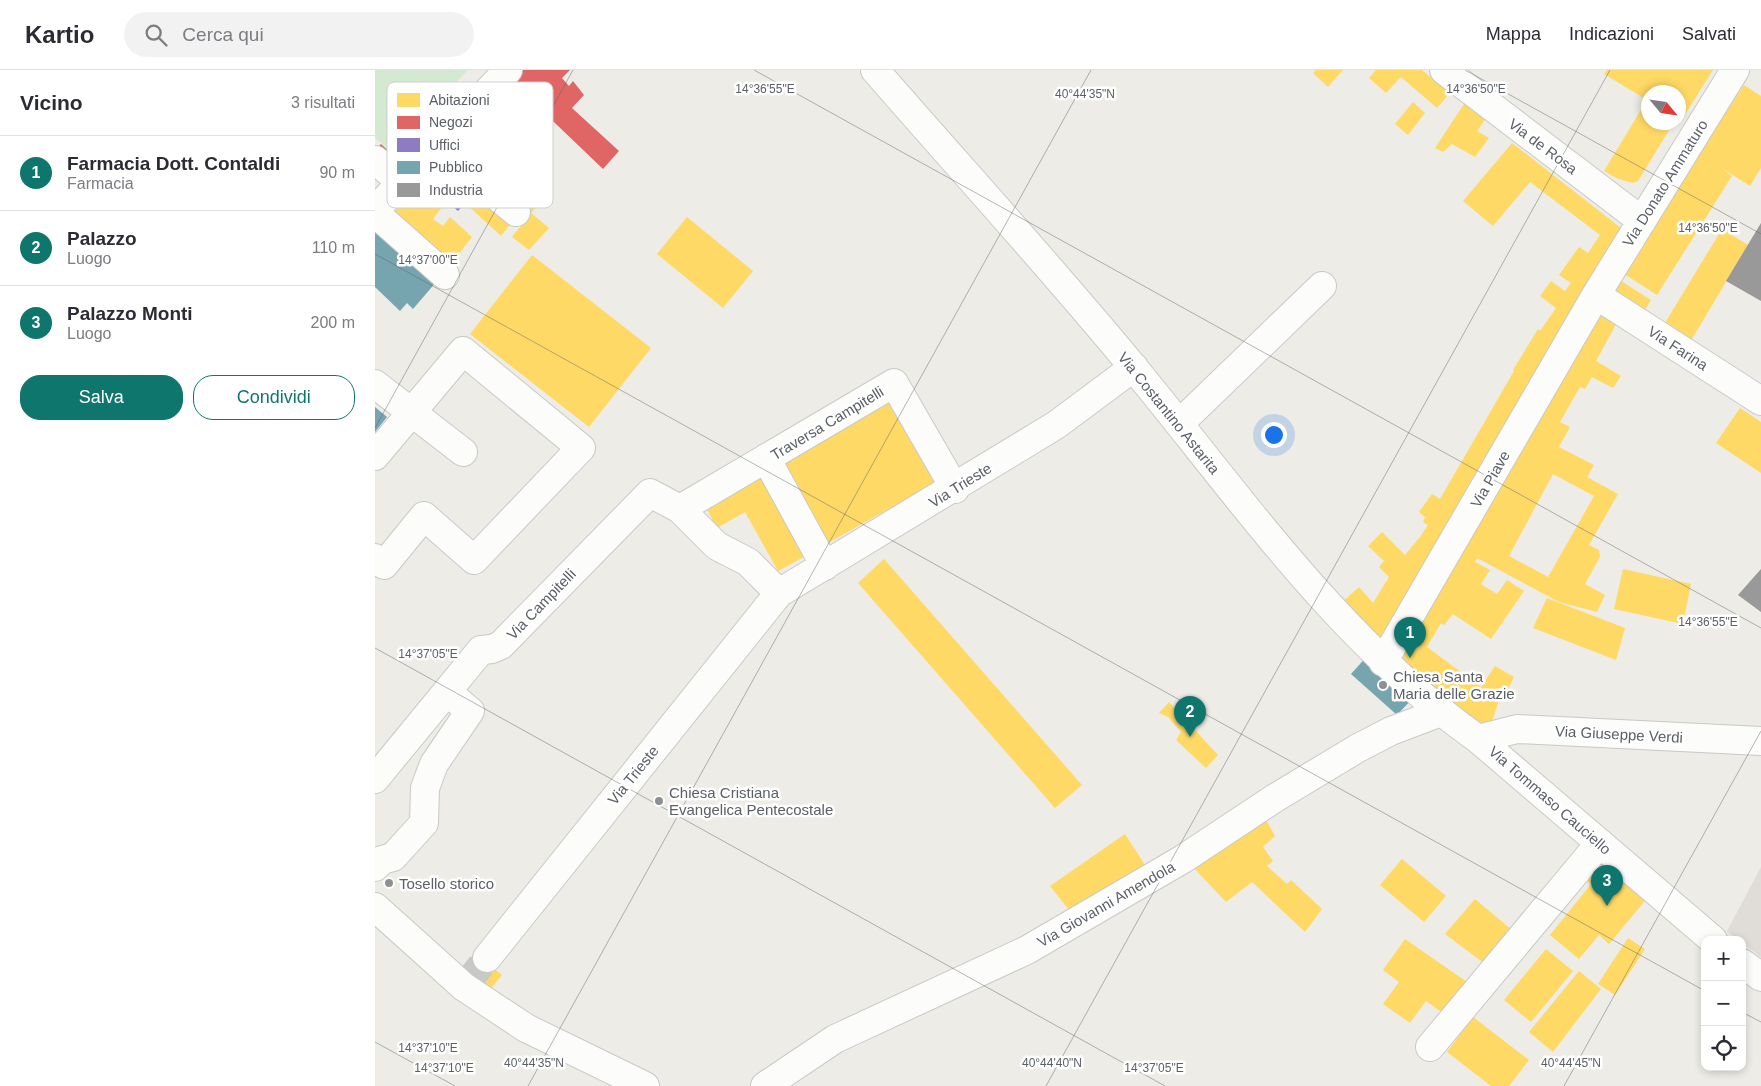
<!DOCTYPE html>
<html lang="it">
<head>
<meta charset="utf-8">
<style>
  :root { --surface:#fff; --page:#f2f2f3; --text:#2b2b33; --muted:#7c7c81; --line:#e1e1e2; --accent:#0f766e }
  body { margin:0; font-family:Arial,sans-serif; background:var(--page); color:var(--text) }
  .controls { position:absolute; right:15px; bottom:15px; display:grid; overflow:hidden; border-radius:10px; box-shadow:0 2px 8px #0003 }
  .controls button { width:45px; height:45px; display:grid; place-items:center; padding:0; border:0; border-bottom:1px solid var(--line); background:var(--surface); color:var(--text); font:25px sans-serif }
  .compass { position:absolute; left:1266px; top:15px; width:45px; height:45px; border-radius:50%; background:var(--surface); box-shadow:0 2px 8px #0003; rotate:119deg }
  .you { position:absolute; left:898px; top:364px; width:18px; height:18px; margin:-12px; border:4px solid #fff; border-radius:50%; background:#1a73e8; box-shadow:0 0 0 8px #1a73e833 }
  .badge { display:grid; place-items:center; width:32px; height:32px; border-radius:50%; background:var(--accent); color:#fff; font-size:16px; font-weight:700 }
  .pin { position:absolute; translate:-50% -41px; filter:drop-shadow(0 1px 2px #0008) }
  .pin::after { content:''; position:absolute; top:26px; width:18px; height:15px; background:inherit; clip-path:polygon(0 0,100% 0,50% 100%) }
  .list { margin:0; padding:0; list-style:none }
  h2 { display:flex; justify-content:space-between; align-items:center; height:65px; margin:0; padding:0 20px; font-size:21px }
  h2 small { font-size:16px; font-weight:400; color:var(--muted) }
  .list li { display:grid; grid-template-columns:32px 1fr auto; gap:15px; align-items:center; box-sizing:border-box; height:75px; padding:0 20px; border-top:1px solid var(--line) }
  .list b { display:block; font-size:19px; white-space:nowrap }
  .list p { margin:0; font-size:16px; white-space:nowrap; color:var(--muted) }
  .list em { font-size:16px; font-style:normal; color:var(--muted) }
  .actions { display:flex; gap:10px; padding:15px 20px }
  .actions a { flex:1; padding:11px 0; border:1px solid var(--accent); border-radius:20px; text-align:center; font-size:18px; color:var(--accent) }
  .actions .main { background:var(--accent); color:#fff }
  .icon { flex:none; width:28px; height:28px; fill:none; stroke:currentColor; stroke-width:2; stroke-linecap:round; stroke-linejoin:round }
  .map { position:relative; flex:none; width:1386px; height:1016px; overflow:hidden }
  header { display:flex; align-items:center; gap:30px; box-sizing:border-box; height:70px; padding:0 25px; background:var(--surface); border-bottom:1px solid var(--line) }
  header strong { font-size:24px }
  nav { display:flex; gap:28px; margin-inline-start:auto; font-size:18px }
  .search { width:350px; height:45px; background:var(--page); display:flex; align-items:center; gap:12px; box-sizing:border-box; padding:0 18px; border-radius:28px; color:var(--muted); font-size:19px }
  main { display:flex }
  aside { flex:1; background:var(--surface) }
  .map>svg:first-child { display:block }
  .industrial { fill:#e0ddd9 }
  .green { fill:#d4ead0 }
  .homes { fill:#ffd966; fill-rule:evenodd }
  .shops { fill:#e06666 }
  .offices { fill:#8e7cc3 }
  .public { fill:#76a5af }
  .industry { fill:#999 }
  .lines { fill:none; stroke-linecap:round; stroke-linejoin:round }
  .minor-tunnel { stroke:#c8c9c6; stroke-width:28; stroke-dasharray:28 14; stroke-linecap:butt }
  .minor-casing { stroke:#c8c9c8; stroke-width:30 }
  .minor { stroke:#fcfcfb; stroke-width:28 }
  .ticks { fill:none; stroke:#5b6066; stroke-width:1; stroke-opacity:0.45 }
  .poi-dot { fill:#8e9193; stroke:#fff; stroke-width:2 }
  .labels { text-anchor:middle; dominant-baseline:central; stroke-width:5; stroke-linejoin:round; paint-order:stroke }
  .street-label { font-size:15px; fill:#5b6066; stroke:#fff }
  .poi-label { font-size:15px; fill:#5b6066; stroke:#fff; text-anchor:start }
  .key { fill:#fff; stroke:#cecfd1; stroke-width:1 }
  .key-label { font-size:14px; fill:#5b6066 }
  .ticks-label { font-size:12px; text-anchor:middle; fill:#5b6066; stroke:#fff; stroke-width:5; stroke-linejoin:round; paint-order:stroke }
</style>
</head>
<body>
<header>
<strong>Kartio</strong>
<div class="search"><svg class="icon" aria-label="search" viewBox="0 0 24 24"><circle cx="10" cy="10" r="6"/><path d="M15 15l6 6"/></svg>Cerca qui</div>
<nav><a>Mappa</a><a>Indicazioni</a><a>Salvati</a></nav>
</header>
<main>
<aside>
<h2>Vicino<small>3 risultati</small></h2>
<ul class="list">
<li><span class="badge">1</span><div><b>Farmacia Dott. Contaldi</b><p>Farmacia</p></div><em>90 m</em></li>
<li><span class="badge">2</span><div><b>Palazzo</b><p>Luogo</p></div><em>110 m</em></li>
<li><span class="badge">3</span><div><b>Palazzo Monti</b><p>Luogo</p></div><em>200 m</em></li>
</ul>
<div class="actions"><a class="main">Salva</a><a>Condividi</a></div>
</aside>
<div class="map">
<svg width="1386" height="1016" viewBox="0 0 1386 1016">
  <rect width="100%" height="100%" fill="#edece6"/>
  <path class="industrial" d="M1386,797V887L1367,873V870H1363L1352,861Z"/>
  <path class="green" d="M0,0H93L15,80L0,68Z"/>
  <path class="homes" d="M941,0H968L953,17L938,3Z
    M1001,0H1047L1075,23L1062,38L1026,7L1011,23L994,8Z
    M1232,0H1338L1306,51L1304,49V22H1274V52H1299L1263,111L1258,113L1243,109L1229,101L1272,30L1229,4Z
    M135,10L163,37L154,45L163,53L151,66L115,32Z
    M1369,15L1386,26V98L1375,116L1345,97L1357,106L1282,225L1246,202Z
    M1091,31L1112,47L1102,61L1114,68L1100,87L1077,74L1068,82L1060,78Z
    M1038,32L1050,43L1033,65L1020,54Z
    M1137,73L1251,162L1005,580L965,534L984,517L998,533L1014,507L1004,497L1009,491L993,476L1007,462L1030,485L1045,467L1053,455L1048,452L1050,447L1044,442L1057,424L1065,429L1139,301L1138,300L1163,259L1165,261L1181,238L1165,226L1176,211L1190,221L1196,213L1184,205L1204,177L1213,183L1225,165L1155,112L1118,156L1088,131Z
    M139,74L157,90L164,82L172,90L153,114L169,128L156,143L122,112L128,105L123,100L128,95L117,85L125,76Z
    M45,110L70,133L58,149L68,156L75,147L97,167L72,199L14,146Z
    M101,121L137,152L126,166L90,133Z
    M156,143L174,158L154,180L137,167Z
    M312,147L378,201L348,238L282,184Z
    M1347,159L1373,175L1314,274L1287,258Z
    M157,185L276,278L214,357L95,264Z
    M1243,209L1276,230L1268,243L1235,222Z
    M1226,239L1244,249L1221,291L1246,306L1238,318L1217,307L1210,319L1205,317L1185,352L1195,357L1184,377L1219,395L1212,407L1243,424L1214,475L1224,480L1225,487L1210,514L1230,525L1222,542L1184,532L1102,488L1100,492L1115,500L1106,514L1122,524L1132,510L1149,521L1116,569L1078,544L1069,555L1066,553L1052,577L1106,617L1120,596L1139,607L1129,627H1125L1116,655L1096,652L1020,595ZM1178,404L1219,426L1173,507L1134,486Z
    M515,325L563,411L446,477L398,390Z
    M1365,338L1386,352V403L1341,373Z
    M390,397L438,482L403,501L370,442L342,458L328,432Z
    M509,489L707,715L680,738L483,513Z
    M1248,499L1316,514L1308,554L1239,539Z
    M1172,528L1250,558L1241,590L1158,558Z
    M794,632L843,685L831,698L801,670L806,662L793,647L784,643Z
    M890,748L900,766L888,777L898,791L892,796L912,814L916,810L947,839L930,862L877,812L851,832L818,797Z
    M750,764L772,798L698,845L675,816Z
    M1222,783L1274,826L1234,874L1224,865L1204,889L1175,865L1216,814L1204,804Z
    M1027,789L1071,826L1049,852L1005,815Z
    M1100,829L1137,860L1110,894L1070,864Z
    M1253,868L1270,879L1240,925L1223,914Z
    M1030,869L1092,912L1069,944L1051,931L1035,953L1008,934L1024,912L1008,900Z
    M1171,879L1198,901L1156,952L1129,930Z
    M102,885L127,905L109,927L84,907Z
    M1204,901L1226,919L1178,982L1154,962Z
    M1098,947L1154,990L1134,1016H1116L1072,982Z"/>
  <path class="shops" d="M144,0H195L187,8L194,16L198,11L209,25L197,38L244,81L228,99L135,10Z
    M6,74L26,92L18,99L0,80Z"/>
  <path class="offices" d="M90,60L108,77L96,90L114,106L83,141L72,131L70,133L45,110Z"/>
  <path class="public" d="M0,159L62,211L38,239L32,233L25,241L0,217Z
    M0,337L12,347L0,362Z
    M994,584L1040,626L1022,645L976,604Z"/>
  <path class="industry" d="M1386,153V231L1351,211Z
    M1386,499V542L1363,525Z"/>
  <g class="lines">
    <path class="minor-tunnel" d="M70,83L107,114
      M89,917L112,888"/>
    <g class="minor-casing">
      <path id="minor" d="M500,0C586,99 675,196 759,298C866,428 964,571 1103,669L1338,870
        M1069,0L1267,151
        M0,90L26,112
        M107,114L141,142
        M0,140L133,0
        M0,143L70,205
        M1221,225L1386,331
        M0,314L88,382
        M804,354L947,216
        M0,386L88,281L206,378L99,490L49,446L9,495L0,488
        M391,388L450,496
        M305,439L519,313L580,419
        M1008,592L1221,225L1360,0
        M1103,669L1142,659L1386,671
        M0,709L106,580L117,579L126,575L275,423L305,439L342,476L373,492L404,523
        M0,797L7,790L18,787L49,753L50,718L59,694L95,641L72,622
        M0,837L89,917L151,958L270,1016
        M112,888L404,523L681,355L759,297
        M1367,893L1386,907
        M1055,977L1225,773
        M390,1016L460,969L652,880L808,789L900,728L983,678L1016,661L1066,642"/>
    </g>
    <use href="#minor" class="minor"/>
  </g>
  <path class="ticks" d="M379,0L1386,558M1090,0L1386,164M0,184L1330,921M0,358L198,0M0,578L790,1016M1367,942L1386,952M0,972L80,1016M153,1016L716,0M671,1016L1235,0M1189,1016L1386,661"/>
  <g class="poi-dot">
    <circle cx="1008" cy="615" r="5"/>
    <circle cx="284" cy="731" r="5"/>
    <circle cx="14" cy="813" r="5"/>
  </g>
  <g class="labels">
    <g class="street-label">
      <text transform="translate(1168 76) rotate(37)">Via de Rosa</text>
      <text transform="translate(1290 113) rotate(-58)">Via Donato Ammaturo</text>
      <text transform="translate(1303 278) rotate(33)">Via Farina</text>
      <text transform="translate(794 343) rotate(51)">Via Costantino Astarita</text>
      <text transform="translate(452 353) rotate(-31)">Traversa Campitelli</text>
      <text transform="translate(1115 409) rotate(-60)">Via Piave</text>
      <text transform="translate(585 415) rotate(-32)">Via Trieste</text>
      <text transform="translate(166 534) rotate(-46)">Via Campitelli</text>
      <text transform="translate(1244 664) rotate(3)">Via Giuseppe Verdi</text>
      <text transform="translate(258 705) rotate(-51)">Via Trieste</text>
      <text transform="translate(1175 730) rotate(41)">Via Tommaso Cauciello</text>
      <text transform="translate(731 834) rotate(-30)">Via Giovanni Amendola</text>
    </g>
    <g class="poi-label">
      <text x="1018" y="606">Chiesa Santa<tspan x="1018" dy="17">Maria delle Grazie</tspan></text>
      <text x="294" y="722">Chiesa Cristiana<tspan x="294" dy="17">Evangelica Pentecostale</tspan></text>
      <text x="24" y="813">Tosello storico</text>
    </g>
  </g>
  <rect x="12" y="12" width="166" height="126" rx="8" class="key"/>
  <rect x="22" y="23" width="23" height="14" fill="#ffd966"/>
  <rect x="22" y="46" width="23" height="13" fill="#e06666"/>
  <rect x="22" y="68" width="23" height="14" fill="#8e7cc3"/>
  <rect x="22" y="91" width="23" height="13" fill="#76a5af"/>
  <rect x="22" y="113" width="23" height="14" fill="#999"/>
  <g class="key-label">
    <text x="54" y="35">Abitazioni</text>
    <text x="54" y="57">Negozi</text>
    <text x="54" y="80">Uffici</text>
    <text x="54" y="102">Pubblico</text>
    <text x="54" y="125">Industria</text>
  </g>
  <g class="ticks-label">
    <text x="390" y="23">14°36'55"E</text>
    <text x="1101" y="23">14°36'50"E</text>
    <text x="710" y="28">40°44'35"N</text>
    <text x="1333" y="162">14°36'50"E</text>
    <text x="53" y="194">14°37'00"E</text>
    <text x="1333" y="556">14°36'55"E</text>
    <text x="53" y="588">14°37'05"E</text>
    <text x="53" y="982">14°37'10"E</text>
    <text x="159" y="997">40°44'35"N</text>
    <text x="677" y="997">40°44'40"N</text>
    <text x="1196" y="997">40°44'45"N</text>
    <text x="69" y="1002">14°37'10"E</text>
    <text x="779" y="1002">14°37'05"E</text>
  </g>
</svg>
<div class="controls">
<button>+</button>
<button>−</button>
<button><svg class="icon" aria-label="locate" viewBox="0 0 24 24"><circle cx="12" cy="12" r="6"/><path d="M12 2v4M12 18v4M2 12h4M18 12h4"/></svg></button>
</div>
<svg class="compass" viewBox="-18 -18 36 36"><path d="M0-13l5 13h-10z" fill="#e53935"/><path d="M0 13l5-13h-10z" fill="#7c7c81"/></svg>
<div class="you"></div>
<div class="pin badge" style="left:1035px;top:588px">1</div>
<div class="pin badge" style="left:815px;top:667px">2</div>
<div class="pin badge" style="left:1232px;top:836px">3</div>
</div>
</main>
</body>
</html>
